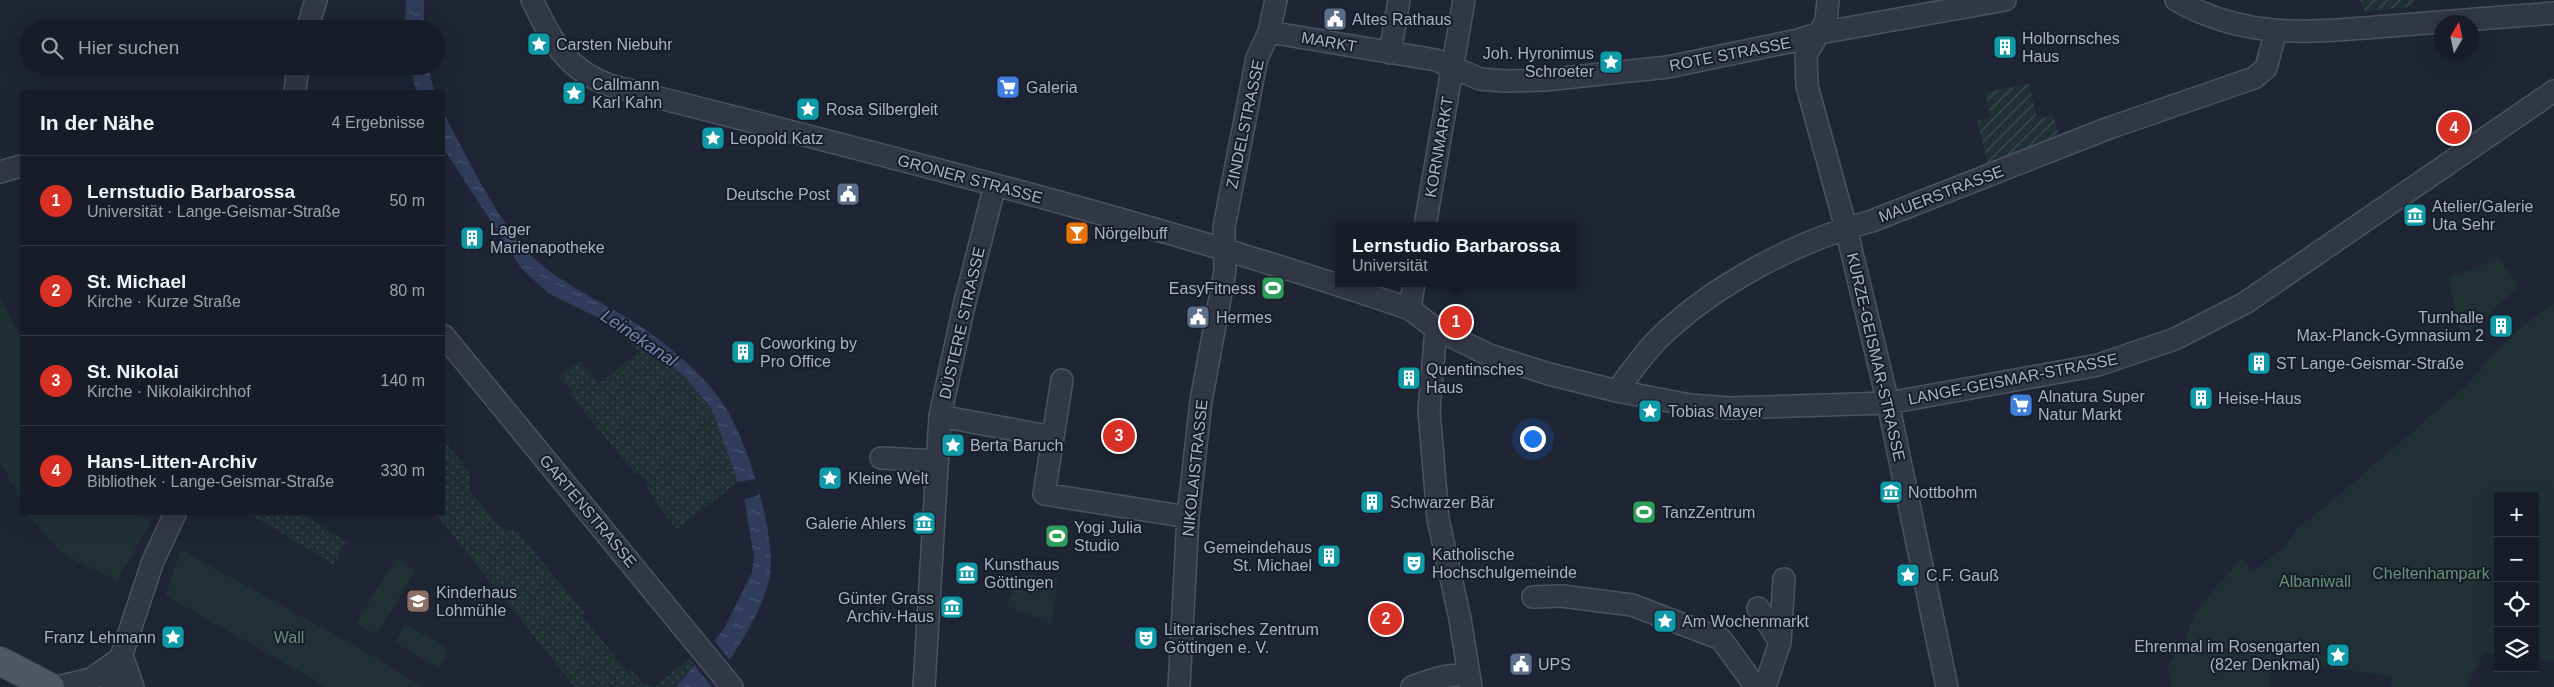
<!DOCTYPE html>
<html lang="de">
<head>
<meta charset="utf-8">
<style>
  :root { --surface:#171c28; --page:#202530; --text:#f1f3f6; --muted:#9ea1a8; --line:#363a45; --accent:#d93025 }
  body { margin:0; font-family:Arial,sans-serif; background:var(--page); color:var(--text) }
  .controls { position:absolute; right:15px; bottom:15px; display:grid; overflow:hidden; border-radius:0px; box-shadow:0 5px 20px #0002 }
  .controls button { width:45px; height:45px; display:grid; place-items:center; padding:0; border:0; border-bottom:1px solid var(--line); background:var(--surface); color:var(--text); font:25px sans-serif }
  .compass { position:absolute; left:2434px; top:15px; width:45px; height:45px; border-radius:50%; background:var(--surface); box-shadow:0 5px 20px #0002; rotate:9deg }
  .you { position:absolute; left:1532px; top:438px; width:18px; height:18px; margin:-12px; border:4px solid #fff; border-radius:50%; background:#1a73e8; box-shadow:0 0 0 8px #1a73e833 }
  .badge { display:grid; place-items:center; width:32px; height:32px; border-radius:50%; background:var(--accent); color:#fff; font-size:16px; font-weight:700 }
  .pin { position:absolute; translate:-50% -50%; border:2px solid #fff; box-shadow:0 1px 5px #0006 }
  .popup { position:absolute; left:1335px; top:222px; width:242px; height:65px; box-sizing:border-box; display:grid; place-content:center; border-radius:0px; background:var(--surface); filter:drop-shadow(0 1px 4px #0005); font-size:16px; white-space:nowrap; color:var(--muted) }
  .popup b { font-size:19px; color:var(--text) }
  .popup::after { content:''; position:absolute; left:50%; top:100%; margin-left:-10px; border:10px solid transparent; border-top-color:var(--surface) }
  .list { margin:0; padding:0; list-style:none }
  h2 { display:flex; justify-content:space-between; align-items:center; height:65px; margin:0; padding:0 20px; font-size:21px }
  h2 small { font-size:16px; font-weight:400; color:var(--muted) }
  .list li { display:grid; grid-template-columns:32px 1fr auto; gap:15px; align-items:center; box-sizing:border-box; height:90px; padding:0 20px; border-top:1px solid var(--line) }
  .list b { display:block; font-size:19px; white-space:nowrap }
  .list p { margin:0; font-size:16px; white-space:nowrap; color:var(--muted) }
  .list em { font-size:16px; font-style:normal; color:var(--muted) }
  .icon { flex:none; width:28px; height:28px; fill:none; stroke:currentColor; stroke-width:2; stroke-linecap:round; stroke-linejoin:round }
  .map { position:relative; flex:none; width:2554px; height:687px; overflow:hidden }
  .search { position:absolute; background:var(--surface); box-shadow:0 5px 20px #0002; left:20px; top:20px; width:425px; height:55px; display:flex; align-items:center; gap:12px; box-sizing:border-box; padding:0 18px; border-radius:28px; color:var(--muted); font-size:19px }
  .panel { position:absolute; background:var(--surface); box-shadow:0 5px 20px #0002; left:20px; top:90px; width:425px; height:425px; border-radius:0px }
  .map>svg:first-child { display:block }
  .grass { fill:url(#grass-dots) }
  .park { fill:#203136 }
  .garden { fill:url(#garden-furrows) }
  .water { fill:url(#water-ripples) }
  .pier { fill:#1f2535 }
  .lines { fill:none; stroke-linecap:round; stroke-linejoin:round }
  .minor-casing { stroke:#4c5261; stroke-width:24 }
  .major-casing { stroke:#3b414f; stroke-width:30 }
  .minor { stroke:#323746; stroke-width:21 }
  .major { stroke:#505666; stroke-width:28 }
  .labels { text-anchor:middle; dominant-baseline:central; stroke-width:4; stroke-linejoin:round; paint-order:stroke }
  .poi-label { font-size:16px; fill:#abb1c3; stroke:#181d2a; text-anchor:start }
  .street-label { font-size:16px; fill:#abb1c3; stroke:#181d2a }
  .park-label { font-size:16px; fill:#649375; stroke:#181d2a }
  .water-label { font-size:18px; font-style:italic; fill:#7484ac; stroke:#181d2a }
</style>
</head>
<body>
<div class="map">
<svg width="2554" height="687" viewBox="0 0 2554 687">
  <defs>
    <pattern id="grass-dots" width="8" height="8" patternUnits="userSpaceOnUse" patternTransform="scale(1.25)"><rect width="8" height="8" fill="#203136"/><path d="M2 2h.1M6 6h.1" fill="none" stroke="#3e4c51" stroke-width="1.8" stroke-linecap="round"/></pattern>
    <pattern id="garden-furrows" width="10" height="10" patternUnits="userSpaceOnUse" patternTransform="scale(1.25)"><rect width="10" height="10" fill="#203136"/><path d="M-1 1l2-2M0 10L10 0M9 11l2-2" fill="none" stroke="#3e4c51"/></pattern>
    <pattern id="water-ripples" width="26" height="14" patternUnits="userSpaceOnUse" patternTransform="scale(1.25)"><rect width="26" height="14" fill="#303c5b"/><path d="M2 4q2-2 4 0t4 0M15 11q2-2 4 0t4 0" fill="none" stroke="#4b5671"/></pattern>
  </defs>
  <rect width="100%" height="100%" fill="#1f2535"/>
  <path class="grass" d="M618,328C652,351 689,374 712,409C724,428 732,460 738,482L677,529L652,499L654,497L647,488L649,486L639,473L636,475L577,403L572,394L574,392L558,377L580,361L599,384L640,351L615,331Z
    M444,441L470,473L469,490L500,527L518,532L585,614L582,616L628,672L631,670L643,684L655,687L689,658L694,664L676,687H575L436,514H444Z
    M254,514H301L347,542L333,564L253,516Z"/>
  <path class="park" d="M2499,258L2519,286L2461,340L2448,278Z
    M0,296L21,338V502L0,460Z
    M2554,304V661L2535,659V496H2498V655L2483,653L2466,687H2390L2392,676L2273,661L2270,687H2172L2167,670L2178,648L2184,647C2190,610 2218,586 2242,558L2253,571L2286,546L2296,529L2325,507L2468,384C2490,357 2523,321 2554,304Z
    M27,514H137L151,521L117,581L64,555Z
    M181,550L362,650L423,687H327L165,595Z
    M396,558L416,570L377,635L356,623Z
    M1021,574L1058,578L1052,624L1006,606Z
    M405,624L449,649L439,668L395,643Z"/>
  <path class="garden" d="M2360,0H2415L2410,7L2365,11Z
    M2029,84L2037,119L2053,116L2059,134L1988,164L1977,121L1991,117L1985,92Z"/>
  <path class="water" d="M406,0H424V29H405Z
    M410,66H428L434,91H416Z
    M444,114C466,155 495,216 526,250C561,288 614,305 654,336C681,356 705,377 724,405C747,439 779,541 769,581C760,616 732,657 712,687H676L724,629L752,572L754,558L745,502L712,409L686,378L655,353L611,324L548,293L521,268L444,149Z"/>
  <path class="pier" d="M756,479L759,495L742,500L737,482Z
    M713,639L731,662L718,682L712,687L692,662Z"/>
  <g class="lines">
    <g class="minor-casing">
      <path id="minor" d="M532,0C552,40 564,68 609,85C877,154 1147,219 1410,309L1436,329L1489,355L1549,374L1617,391L1690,405L1730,408L1888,403L2098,365L2175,339L2245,303L2554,91
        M1828,0L1826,21L1806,55L1807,86L1846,228L1888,403L1947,687
        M2176,0C2252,43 2319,31 2402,25C2453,21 2503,17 2554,13
        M307,29L316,0
        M1269,32L1436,60L1480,79L1504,81L1545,80L1668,67L1798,40L1820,33L2005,0
        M1390,53L1399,0
        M295,91L298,66
        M0,172L21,166
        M1425,226L1464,0
        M1410,309L1414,283
        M1436,329L1429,410L1438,519L1460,619L1471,687
        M444,336L732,687
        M1062,380L1044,494L1188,517
        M1617,391C1629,374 1642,356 1657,340C1713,285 1796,241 1872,221L2109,128L2254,78L2266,68L2276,31
        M940,416L1053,437
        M881,458L936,461
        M1533,597L1562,596L1632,605L1721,639L1756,687
        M1758,608L1780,642
        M122,656L133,687
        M57,687L91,679L122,657
        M111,687L153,561L175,514
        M924,687L940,416L964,306L995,185
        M1179,687L1188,517L1201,401L1225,271L1224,227L1257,58L1269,32L1276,0
        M1412,687C1431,680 1448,673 1469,675
        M1765,687L1780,642L1784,579"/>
    </g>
    <g class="major-casing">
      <path id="major" d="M0,661L50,687"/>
    </g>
    <use href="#minor" class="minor"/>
    <use href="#major" class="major"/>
  </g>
  <defs>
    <g id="civic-square" transform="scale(1.25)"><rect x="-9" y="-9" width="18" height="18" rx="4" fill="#5c6f8a" stroke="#181d2a"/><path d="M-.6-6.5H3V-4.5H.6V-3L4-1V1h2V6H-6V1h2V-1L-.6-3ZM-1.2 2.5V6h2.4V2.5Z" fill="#fff"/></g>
    <g id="sight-square" transform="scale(1.25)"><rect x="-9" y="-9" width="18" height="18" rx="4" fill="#0f9aa8" stroke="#181d2a"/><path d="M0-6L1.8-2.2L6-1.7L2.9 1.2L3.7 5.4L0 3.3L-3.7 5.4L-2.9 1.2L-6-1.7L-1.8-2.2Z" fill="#fff"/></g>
    <g id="building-square" transform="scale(1.25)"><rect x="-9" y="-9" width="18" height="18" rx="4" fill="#0f9aa8" stroke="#181d2a"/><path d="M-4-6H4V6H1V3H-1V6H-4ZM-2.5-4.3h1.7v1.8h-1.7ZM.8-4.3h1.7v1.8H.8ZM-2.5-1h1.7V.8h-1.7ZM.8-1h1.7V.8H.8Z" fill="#fff"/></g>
    <g id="supermarket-square" transform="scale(1.25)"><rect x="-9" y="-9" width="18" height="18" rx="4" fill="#3f7fe0" stroke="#181d2a"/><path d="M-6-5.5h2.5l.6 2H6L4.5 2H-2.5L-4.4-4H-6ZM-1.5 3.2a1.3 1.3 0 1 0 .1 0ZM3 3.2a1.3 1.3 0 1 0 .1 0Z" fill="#fff"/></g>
    <g id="museum-square" transform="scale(1.25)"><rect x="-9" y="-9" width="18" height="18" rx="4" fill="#0f9aa8" stroke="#181d2a"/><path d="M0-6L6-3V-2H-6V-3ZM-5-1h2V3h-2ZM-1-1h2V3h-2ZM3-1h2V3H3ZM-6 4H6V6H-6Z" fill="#fff"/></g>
    <g id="bar-square" transform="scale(1.25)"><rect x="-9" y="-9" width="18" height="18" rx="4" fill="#e8710a" stroke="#181d2a"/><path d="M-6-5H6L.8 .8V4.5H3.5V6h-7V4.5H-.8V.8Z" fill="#fff"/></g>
    <g id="stadium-square" transform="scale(1.25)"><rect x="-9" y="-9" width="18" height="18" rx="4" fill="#2e9e5b" stroke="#181d2a"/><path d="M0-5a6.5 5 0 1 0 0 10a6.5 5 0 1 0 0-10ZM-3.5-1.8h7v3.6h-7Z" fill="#fff"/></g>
    <g id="theatre-square" transform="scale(1.25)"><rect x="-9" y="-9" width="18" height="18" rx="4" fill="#0f9aa8" stroke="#181d2a"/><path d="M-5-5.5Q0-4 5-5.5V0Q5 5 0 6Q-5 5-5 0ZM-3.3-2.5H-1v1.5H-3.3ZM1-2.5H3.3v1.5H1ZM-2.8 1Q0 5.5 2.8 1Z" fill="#fff"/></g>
    <g id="school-square" transform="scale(1.25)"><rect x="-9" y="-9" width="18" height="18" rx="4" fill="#8d6e63" stroke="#181d2a"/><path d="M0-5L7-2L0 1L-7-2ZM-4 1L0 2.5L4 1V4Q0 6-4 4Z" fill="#fff"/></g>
  </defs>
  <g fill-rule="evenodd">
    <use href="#civic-square" x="1335" y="19"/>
    <use href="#sight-square" x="539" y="44"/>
    <use href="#building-square" x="2005" y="47"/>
    <use href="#sight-square" x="1611" y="62"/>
    <use href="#supermarket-square" x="1008" y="87"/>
    <use href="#sight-square" x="574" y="93"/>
    <use href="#sight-square" x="808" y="109"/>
    <use href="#sight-square" x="713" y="138"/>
    <use href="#civic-square" x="848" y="194"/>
    <use href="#museum-square" x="2415" y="215"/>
    <use href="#bar-square" x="1077" y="233"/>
    <use href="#building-square" x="472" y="238"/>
    <use href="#stadium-square" x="1273" y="288"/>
    <use href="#civic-square" x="1198" y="317"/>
    <use href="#building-square" x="2501" y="326"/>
    <use href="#building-square" x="743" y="352"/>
    <use href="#building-square" x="2259" y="363"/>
    <use href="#building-square" x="1409" y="378"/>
    <use href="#building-square" x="2201" y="398"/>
    <use href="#supermarket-square" x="2021" y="405"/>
    <use href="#sight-square" x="1650" y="411"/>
    <use href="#sight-square" x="953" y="445"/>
    <use href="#sight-square" x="830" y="478"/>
    <use href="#museum-square" x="1891" y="492"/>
    <use href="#building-square" x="1372" y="502"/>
    <use href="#stadium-square" x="1644" y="512"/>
    <use href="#museum-square" x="924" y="523"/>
    <use href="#stadium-square" x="1057" y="536"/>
    <use href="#building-square" x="1329" y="556"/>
    <use href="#theatre-square" x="1414" y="563"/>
    <use href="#museum-square" x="967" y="573"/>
    <use href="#sight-square" x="1908" y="575"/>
    <use href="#school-square" x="418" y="601"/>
    <use href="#museum-square" x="952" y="607"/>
    <use href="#sight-square" x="1665" y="621"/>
    <use href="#sight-square" x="173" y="637"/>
    <use href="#theatre-square" x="1146" y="638"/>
    <use href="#sight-square" x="2338" y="655"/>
    <use href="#civic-square" x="1521" y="664"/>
  </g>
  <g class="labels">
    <g class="poi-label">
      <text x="1352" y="19">Altes Rathaus</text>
      <text x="2022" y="38">Holbornsches<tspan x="2022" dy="18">Haus</tspan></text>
      <text x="556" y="44">Carsten Niebuhr</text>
      <text x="1594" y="53" text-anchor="end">Joh. Hyronimus<tspan x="1594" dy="18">Schroeter</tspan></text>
      <text x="592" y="84">Callmann<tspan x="592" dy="18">Karl Kahn</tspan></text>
      <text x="1026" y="87">Galeria</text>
      <text x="826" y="109">Rosa Silbergleit</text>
      <text x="730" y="138">Leopold Katz</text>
      <text x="830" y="194" text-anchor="end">Deutsche Post</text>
      <text x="2432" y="206">Atelier/Galerie<tspan x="2432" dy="18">Uta Sehr</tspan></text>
      <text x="490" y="229">Lager<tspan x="490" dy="18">Marienapotheke</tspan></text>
      <text x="1094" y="233">Nörgelbuff</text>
      <text x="1256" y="288" text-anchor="end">EasyFitness</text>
      <text x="1216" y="317">Hermes</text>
      <text x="2484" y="317" text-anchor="end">Turnhalle<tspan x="2484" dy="18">Max-Planck-Gymnasium 2</tspan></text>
      <text x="760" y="343">Coworking by<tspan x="760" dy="18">Pro Office</tspan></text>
      <text x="2276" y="363">ST Lange-Geismar-Straße</text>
      <text x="1426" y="369">Quentinsches<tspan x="1426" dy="18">Haus</tspan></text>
      <text x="2038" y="396">Alnatura Super<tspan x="2038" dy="18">Natur Markt</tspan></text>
      <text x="2218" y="398">Heise-Haus</text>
      <text x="1668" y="411">Tobias Mayer</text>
      <text x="970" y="445">Berta Baruch</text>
      <text x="848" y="478">Kleine Welt</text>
      <text x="1908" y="492">Nottbohm</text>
      <text x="1390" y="502">Schwarzer Bär</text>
      <text x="1662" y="512">TanzZentrum</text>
      <text x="906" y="523" text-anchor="end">Galerie Ahlers</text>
      <text x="1074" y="527">Yogi Julia<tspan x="1074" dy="18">Studio</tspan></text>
      <text x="1312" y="547" text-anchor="end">Gemeindehaus<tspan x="1312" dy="18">St. Michael</tspan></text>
      <text x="1432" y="554">Katholische<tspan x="1432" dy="18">Hochschulgemeinde</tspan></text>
      <text x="984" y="564">Kunsthaus<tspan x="984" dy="18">Göttingen</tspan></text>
      <text x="1926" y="575">C.F. Gauß</text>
      <text x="436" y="592">Kinderhaus<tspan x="436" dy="18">Lohmühle</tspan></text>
      <text x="934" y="598" text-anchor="end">Günter Grass<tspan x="934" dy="18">Archiv-Haus</tspan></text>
      <text x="1682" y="621">Am Wochenmarkt</text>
      <text x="1164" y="629">Literarisches Zentrum<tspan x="1164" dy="18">Göttingen e. V.</tspan></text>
      <text x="156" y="637" text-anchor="end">Franz Lehmann</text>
      <text x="2320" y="646" text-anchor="end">Ehrenmal im Rosengarten<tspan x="2320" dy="18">(82er Denkmal)</tspan></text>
      <text x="1538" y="664">UPS</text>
    </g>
    <g class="street-label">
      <text transform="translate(1329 42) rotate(10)">MARKT</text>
      <text transform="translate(1730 54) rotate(-11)">ROTE STRASSE</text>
      <text transform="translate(1245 124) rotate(-78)">ZINDELSTRASSE</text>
      <text transform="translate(1439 147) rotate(-80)">KORNMARKT</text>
      <text transform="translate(970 179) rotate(15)">GRONER STRASSE</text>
      <text transform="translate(1941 194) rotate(-21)">MAUERSTRASSE</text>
      <text transform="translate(962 323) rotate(-77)">DÜSTERE STRASSE</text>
      <text transform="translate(1876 357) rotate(77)">KURZE-GEISMAR-STRASSE</text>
      <text transform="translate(2013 379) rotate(-11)">LANGE-GEISMAR-STRASSE</text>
      <text transform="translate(1195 468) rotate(-84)">NIKOLAISTRASSE</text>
      <text transform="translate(588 511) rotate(50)">GARTENSTRASSE</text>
    </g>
    <g class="park-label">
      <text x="2431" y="573">Cheltenhampark</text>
      <text x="2315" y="581">Albaniwall</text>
      <text x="289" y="637">Wall</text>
    </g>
    <g class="water-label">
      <text transform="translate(639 338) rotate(34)">Leinekanal</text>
    </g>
  </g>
</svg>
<div class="controls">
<button>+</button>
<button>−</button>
<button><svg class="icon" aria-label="locate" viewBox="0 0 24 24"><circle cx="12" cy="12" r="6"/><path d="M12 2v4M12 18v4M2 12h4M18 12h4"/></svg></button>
<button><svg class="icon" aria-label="layers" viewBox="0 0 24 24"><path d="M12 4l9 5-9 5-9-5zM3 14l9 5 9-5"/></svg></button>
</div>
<svg class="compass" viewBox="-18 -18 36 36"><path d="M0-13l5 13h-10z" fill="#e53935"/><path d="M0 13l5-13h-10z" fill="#9ea1a8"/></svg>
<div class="you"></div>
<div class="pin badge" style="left:1456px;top:322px">1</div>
<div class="popup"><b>Lernstudio Barbarossa</b>Universität</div>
<div class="pin badge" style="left:1386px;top:619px">2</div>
<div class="pin badge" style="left:1119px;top:436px">3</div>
<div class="pin badge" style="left:2454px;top:128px">4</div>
<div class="search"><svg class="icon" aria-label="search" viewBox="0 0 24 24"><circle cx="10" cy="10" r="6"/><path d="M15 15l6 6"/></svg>Hier suchen</div>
<section class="panel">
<h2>In der Nähe<small>4 Ergebnisse</small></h2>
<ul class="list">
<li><span class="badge">1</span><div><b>Lernstudio Barbarossa</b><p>Universität · Lange-Geismar-Straße</p></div><em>50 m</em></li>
<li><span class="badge">2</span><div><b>St. Michael</b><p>Kirche · Kurze Straße</p></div><em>80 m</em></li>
<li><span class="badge">3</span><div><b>St. Nikolai</b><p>Kirche · Nikolaikirchhof</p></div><em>140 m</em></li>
<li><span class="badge">4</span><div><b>Hans-Litten-Archiv</b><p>Bibliothek · Lange-Geismar-Straße</p></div><em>330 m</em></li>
</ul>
</section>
</div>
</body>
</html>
